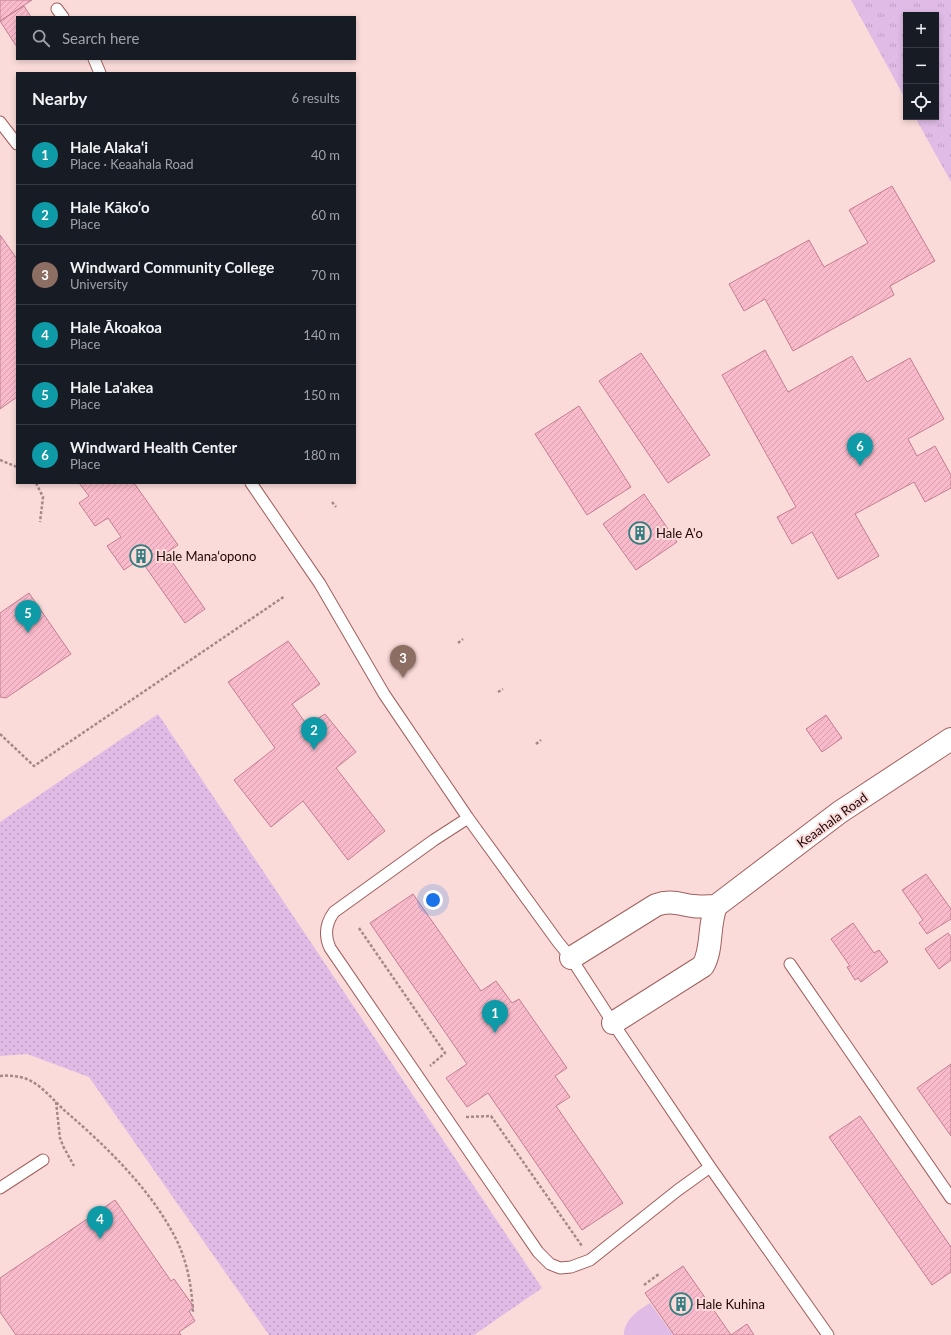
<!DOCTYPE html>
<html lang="en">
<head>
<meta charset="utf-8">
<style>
  :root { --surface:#171b24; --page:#20242c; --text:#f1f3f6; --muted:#9ea1a6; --line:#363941; --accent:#347d81 }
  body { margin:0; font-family:Lato,sans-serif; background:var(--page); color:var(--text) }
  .controls { position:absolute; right:12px; top:12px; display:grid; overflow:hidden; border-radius:0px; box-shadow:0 2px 6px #0003 }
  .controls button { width:36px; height:36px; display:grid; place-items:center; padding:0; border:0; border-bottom:1px solid var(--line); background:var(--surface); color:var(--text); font:20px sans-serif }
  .you { position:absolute; left:433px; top:900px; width:14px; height:14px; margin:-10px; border:3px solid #fff; border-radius:50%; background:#1a73e8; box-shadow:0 0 0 6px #1a73e833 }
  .badge { display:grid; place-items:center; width:26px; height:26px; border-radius:50%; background:var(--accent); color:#fff; font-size:13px; font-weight:700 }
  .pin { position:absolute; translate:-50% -33px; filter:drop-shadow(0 1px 2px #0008) }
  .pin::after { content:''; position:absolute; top:21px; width:14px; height:12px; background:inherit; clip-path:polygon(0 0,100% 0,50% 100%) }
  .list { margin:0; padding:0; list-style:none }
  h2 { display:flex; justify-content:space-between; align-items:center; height:52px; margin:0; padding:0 16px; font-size:17px }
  h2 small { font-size:13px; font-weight:400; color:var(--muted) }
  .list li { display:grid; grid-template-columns:26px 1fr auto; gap:12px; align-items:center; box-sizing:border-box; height:60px; padding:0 16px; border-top:1px solid var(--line) }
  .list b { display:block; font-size:15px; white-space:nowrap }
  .list p { margin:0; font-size:13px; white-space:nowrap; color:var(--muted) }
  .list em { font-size:13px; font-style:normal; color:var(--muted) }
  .icon { flex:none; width:22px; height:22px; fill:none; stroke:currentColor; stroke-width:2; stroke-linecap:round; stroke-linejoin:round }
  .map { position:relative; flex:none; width:951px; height:1335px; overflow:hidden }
  .search { position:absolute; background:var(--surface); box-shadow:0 2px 6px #0003; left:16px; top:16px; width:340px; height:44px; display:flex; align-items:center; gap:10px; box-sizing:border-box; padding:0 14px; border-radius:0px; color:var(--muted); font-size:15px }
  .panel { position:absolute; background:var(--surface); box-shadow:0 2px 6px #0003; left:16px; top:72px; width:340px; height:412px; border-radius:0px }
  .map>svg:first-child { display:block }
  .grass { fill:url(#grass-dots) }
  .park { fill:url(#park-tufts) }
  .garden { fill:#dfbbe6 }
  .building { fill:url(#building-hatch); stroke:#c27e92 }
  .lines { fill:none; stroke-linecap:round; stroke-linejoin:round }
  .service-casing { stroke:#a15e5d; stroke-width:13 }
  .minor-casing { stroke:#a15e5d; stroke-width:24 }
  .path { stroke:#a58887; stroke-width:2.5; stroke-dasharray:3 2; stroke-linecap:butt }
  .service { stroke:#fff; stroke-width:11 }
  .minor { stroke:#fff; stroke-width:22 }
  .labels { text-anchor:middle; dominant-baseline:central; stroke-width:4; stroke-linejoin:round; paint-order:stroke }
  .poi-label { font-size:13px; fill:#1e0506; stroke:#fadbd9; text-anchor:start }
  .street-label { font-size:13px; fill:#1e0506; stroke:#fadbd9 }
</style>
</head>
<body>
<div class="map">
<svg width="951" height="1335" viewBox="0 0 951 1335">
  <defs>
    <pattern id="grass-dots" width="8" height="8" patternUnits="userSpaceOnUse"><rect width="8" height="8" fill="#dfbbe6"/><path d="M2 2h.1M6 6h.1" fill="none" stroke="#bf9fc4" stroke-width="1.8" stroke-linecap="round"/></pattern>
    <pattern id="park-tufts" width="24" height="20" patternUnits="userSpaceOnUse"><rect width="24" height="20" fill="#dfbbe6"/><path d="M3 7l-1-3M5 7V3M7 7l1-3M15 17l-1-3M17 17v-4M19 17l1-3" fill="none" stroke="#bf9fc4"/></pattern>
    <pattern id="building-hatch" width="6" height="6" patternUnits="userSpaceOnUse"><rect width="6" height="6" fill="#f9bbcc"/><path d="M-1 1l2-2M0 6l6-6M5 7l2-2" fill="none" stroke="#d59fae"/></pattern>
  </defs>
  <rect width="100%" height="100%" fill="#fadbd9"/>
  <path class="grass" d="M158,714L542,1288L474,1335H269L89,1077L27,1054L0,1056V822Z"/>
  <path class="park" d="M851,0H951V182L915,117H936V15H906V100Z"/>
  <path class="garden" d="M650,1303L673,1335H624C624,1319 639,1310 650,1303Z"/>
  <path class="building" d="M0,0H32L0,21Z
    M24,6L31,17H17V47L0,21Z
    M892,186L935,261L890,286L894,295L793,351L765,299L744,311L729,284L809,240L824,267L868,243L849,210Z
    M0,235L17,259V397L0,409Z
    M765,350L788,392L852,356L867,382L910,358L944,419L908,439L917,456L935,446L951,475V488L925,502L914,482L855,514L879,556L838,579L812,532L792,544L777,517L796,507L722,375Z
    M641,353L710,455L668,483L599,381Z
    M579,406L631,487L587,515L535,434Z
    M79,483H134L178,545L166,553L205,609L185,623L140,559L124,570L107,546L121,537L108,518L95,526L79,503L89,496Z
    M644,494L677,542L636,570L603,524Z
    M29,593L71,654L6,698L0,697V613Z
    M288,641L320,684L292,704L307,725L325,714L356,752L336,768L385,831L348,860L303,801L271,827L234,780L275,748L228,682Z
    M826,715L842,738L822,752L806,729Z
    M926,874L951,909V919L927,934L919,923L923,920L902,890Z
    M413,894L481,991L496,981L512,1003L519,999L567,1068L555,1076L570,1097L556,1106L623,1203L582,1230L488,1093L467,1107L446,1078L467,1064L370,923Z
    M853,923L874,953L879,950L888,962L861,982L858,978L855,980L847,967L850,966L831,939Z
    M948,933L951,937V960L939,969L925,949Z
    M951,1064V1136L917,1088Z
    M860,1116L951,1247V1272L932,1285L829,1137Z
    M115,1200L171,1281L174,1279L194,1307L189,1311L195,1321L179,1332L181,1335H16L0,1312V1278Z
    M683,1266L731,1335L747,1324L754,1335H674L645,1293Z"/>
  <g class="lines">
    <g class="service-casing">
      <path id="service" d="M57,9L63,17
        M94,59L100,73
        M0,122L17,144
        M251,483L320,584L384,694L468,818L558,942L571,958L613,1023L710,1167L828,1335
        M468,818L434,840L334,912C326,923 324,935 330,948L538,1252L550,1264L560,1268L571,1267L590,1260L678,1190L710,1167
        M790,964L951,1198
        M0,1188L43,1160"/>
    </g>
    <g class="minor-casing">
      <path id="minor" d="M571,958L656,905C670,900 679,904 693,906C701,907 708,906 716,906
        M613,1023L703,966C713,949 708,926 716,906L840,812L951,739"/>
    </g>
    <path class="path" d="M0,460L17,467
      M36,483L43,497L40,522
      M332,502L336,507
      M458,643L463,639
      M498,692L503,689
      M0,734L34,766L285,596
      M536,744L541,740
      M359,928L445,1053L430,1066
      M0,1076C8,1075 16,1076 24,1078C40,1083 52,1099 64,1110C107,1147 153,1191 178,1243C188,1265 192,1289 193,1313
      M56,1102L60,1138L63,1146L74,1166
      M466,1117L491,1116L582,1246
      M644,1285L659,1274"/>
    <use href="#service" class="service"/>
    <use href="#minor" class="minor"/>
  </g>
  <defs>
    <g id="building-ring" transform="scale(1.15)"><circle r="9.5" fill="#fadbd9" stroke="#347d81" stroke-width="1.5"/><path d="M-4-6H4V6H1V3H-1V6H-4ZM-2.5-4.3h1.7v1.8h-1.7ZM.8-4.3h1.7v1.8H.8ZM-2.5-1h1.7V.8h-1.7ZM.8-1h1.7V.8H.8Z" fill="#347d81"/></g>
  </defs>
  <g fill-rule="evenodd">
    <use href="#building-ring" x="640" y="533"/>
    <use href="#building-ring" x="141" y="556"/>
    <use href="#building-ring" x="681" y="1304"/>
  </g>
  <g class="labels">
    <g class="poi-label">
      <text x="656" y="533">Hale A'o</text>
      <text x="156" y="556">Hale Mana‘opono</text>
      <text x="696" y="1304">Hale Kuhina</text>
    </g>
    <g class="street-label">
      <text transform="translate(832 820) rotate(-36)">Keaahala Road</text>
    </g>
  </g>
</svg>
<div class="controls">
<button>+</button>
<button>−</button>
<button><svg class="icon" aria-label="locate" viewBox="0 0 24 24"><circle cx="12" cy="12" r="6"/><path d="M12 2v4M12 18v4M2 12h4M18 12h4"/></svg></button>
</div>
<div class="you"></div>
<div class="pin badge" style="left:495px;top:1033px;background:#0f9aa8">1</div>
<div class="pin badge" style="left:314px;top:750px;background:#0f9aa8">2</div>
<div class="pin badge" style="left:403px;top:678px;background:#8d6e63">3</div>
<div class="pin badge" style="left:100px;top:1239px;background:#0f9aa8">4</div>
<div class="pin badge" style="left:28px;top:633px;background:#0f9aa8">5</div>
<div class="pin badge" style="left:860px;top:466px;background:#0f9aa8">6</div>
<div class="search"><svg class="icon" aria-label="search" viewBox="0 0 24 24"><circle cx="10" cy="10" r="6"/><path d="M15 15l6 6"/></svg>Search here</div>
<section class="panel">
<h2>Nearby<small>6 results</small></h2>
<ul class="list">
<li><span class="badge" style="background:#0f9aa8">1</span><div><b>Hale Alaka‘i</b><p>Place · Keaahala Road</p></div><em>40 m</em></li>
<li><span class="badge" style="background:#0f9aa8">2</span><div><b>Hale Kāko‘o</b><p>Place</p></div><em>60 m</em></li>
<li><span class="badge" style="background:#8d6e63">3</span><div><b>Windward Community College</b><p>University</p></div><em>70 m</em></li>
<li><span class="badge" style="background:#0f9aa8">4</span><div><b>Hale Ākoakoa</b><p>Place</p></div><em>140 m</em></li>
<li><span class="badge" style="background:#0f9aa8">5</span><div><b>Hale La'akea</b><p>Place</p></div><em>150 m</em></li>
<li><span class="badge" style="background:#0f9aa8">6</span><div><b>Windward Health Center</b><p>Place</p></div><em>180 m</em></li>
</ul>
</section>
</div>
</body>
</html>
